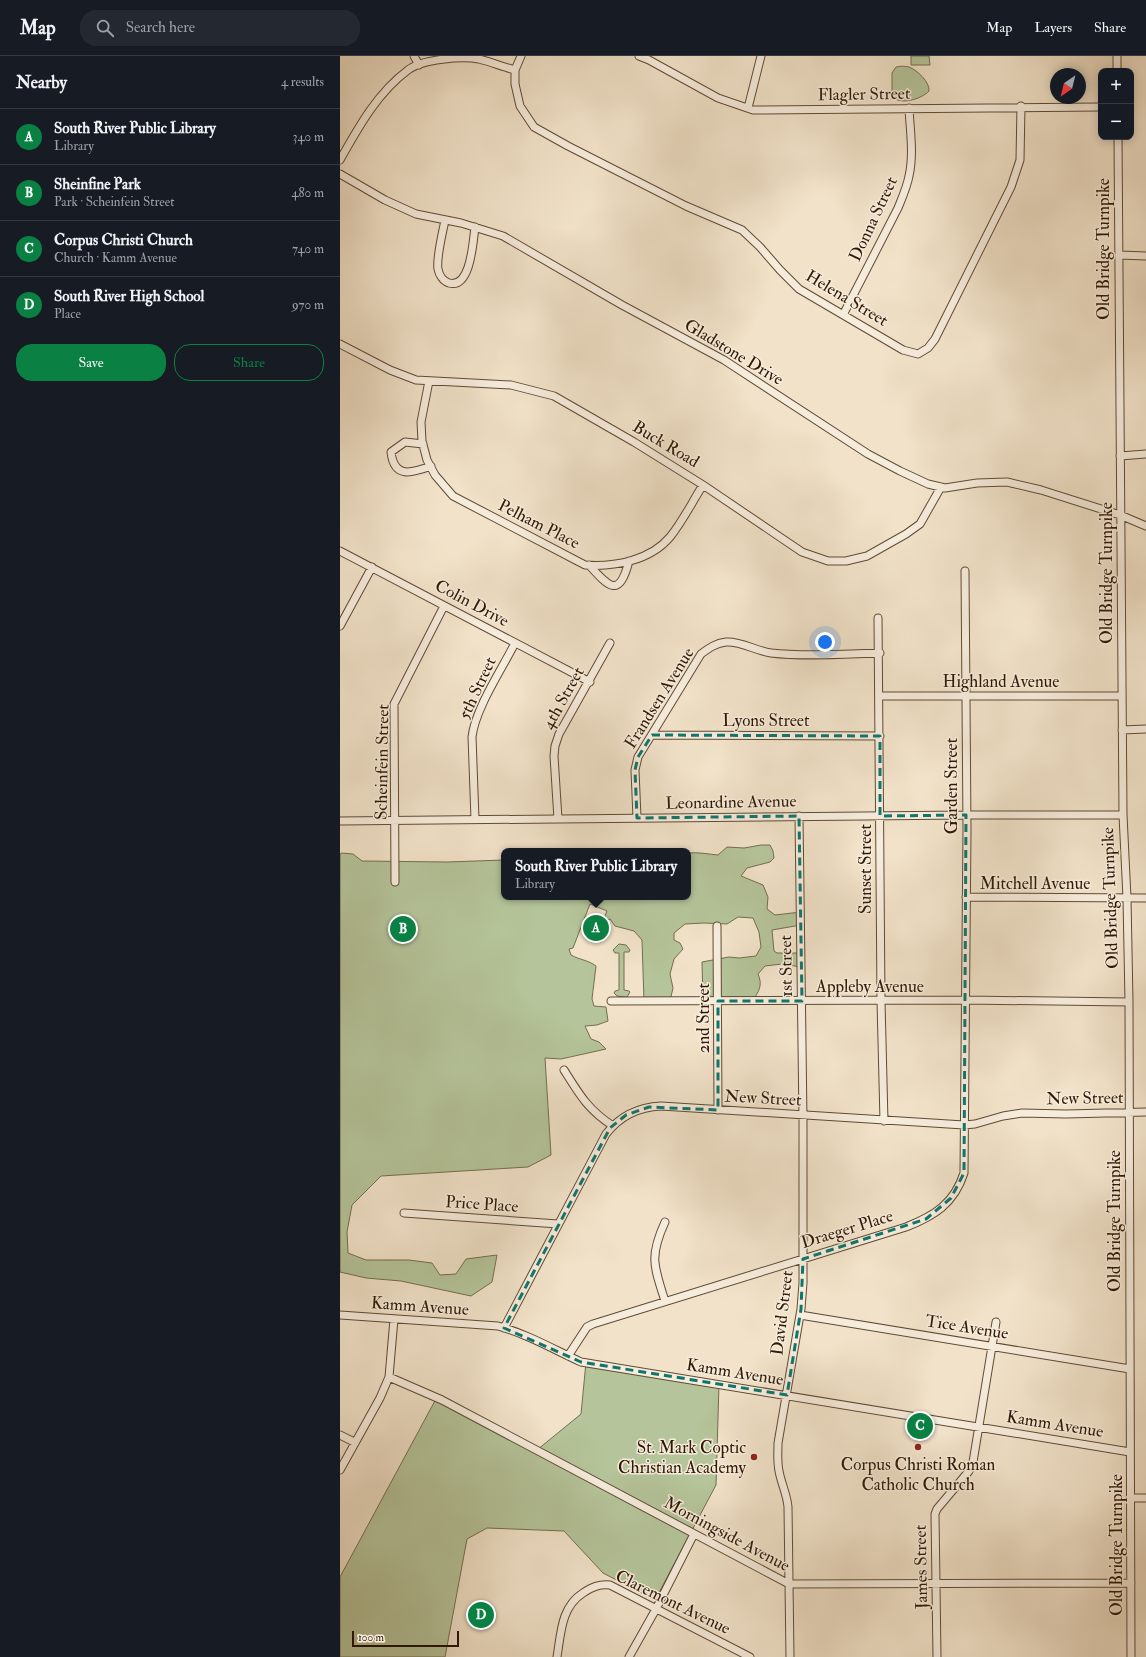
<!DOCTYPE html>
<html lang="en">
<head>
<meta charset="utf-8">
<style>
  :root { --surface:#171b24; --page:#242831; --text:#f1f3f6; --muted:#9ea1a6; --line:#363941; --accent:#0b8043 }
  body { margin:0; font-family:"IM FELL Double Pica",serif; background:var(--page); color:var(--text) }
  .controls { position:absolute; right:12px; top:12px; display:grid; overflow:hidden; border-radius:8px; box-shadow:0 2px 10px #0003 }
  .controls button { width:36px; height:36px; display:grid; place-items:center; padding:0; border:0; border-bottom:1px solid var(--line); background:var(--surface); color:var(--text); font:20px sans-serif }
  .compass { position:absolute; left:710px; top:12px; width:36px; height:36px; border-radius:50%; background:var(--surface); box-shadow:0 2px 10px #0003; rotate:215deg }
  .scale { position:absolute; left:12px; bottom:10px; width:107px; box-sizing:border-box; padding-left:4px; border:2px solid #301802; border-top:0; font-size:11px; line-height:14px; white-space:nowrap; color:#301802; -webkit-text-stroke:3px #f6ecdc; paint-order:stroke }
  .you { position:absolute; left:485px; top:586px; width:14px; height:14px; margin:-10px; border:3px solid #fff; border-radius:50%; background:#1a73e8; box-shadow:0 0 0 6px #1a73e833 }
  .badge { display:grid; place-items:center; width:26px; height:26px; border-radius:50%; background:var(--accent); color:#fff; font-size:13px; font-weight:700 }
  .pin { position:absolute; translate:-50% -50%; border:2px solid #fff; box-shadow:0 1px 4px #0006 }
  .popup { position:absolute; left:161px; top:792px; width:190px; height:52px; box-sizing:border-box; display:grid; place-content:center; border-radius:8px; background:var(--surface); filter:drop-shadow(0 1px 3px #0005); font-size:13px; white-space:nowrap; color:var(--muted) }
  .popup b { font-size:15px; color:var(--text) }
  .popup::after { content:''; position:absolute; left:50%; top:100%; margin-left:-8px; border:8px solid transparent; border-top-color:var(--surface) }
  .list { margin:0; padding:0; list-style:none }
  h2 { display:flex; justify-content:space-between; align-items:center; height:52px; margin:0; padding:0 16px; font-size:17px }
  h2 small { font-size:13px; font-weight:400; color:var(--muted) }
  .list li { display:grid; grid-template-columns:26px 1fr auto; gap:12px; align-items:center; box-sizing:border-box; height:56px; padding:0 16px; border-top:1px solid var(--line) }
  .list b { display:block; font-size:15px; white-space:nowrap }
  .list p { margin:0; font-size:13px; white-space:nowrap; color:var(--muted) }
  .list em { font-size:13px; font-style:normal; color:var(--muted) }
  .actions { display:flex; gap:8px; padding:12px 16px }
  .actions a { flex:1; padding:9px 0; border:1px solid var(--accent); border-radius:16px; text-align:center; font-size:14px; color:var(--accent) }
  .actions .main { background:var(--accent); color:#fff }
  .icon { flex:none; width:22px; height:22px; fill:none; stroke:currentColor; stroke-width:2; stroke-linecap:round; stroke-linejoin:round }
  .map { position:relative; flex:none; width:806px; height:1601px; overflow:hidden }
  header { display:flex; align-items:center; gap:24px; box-sizing:border-box; height:56px; padding:0 20px; background:var(--surface); border-bottom:1px solid var(--line) }
  header strong { font-size:19px }
  nav { display:flex; gap:22px; margin-inline-start:auto; font-size:14px }
  .search { width:280px; height:36px; background:var(--page); display:flex; align-items:center; gap:10px; box-sizing:border-box; padding:0 14px; border-radius:16px; color:var(--muted); font-size:15px }
  main { display:flex }
  aside { flex:1; background:var(--surface) }
  .map>svg:first-child { display:block }
  .green { fill:#b5c49a; stroke:#726e4e }
  .lines { fill:none; stroke-linecap:round; stroke-linejoin:round }
  .minor-casing { stroke:#604a34; stroke-width:9 }
  .minor { stroke:#f6ecdc; stroke-width:7 }
  .marked { fill:none; stroke:#0f766e; stroke-width:3; stroke-dasharray:8 5; stroke-linejoin:round }
  .poi-dot { fill:#8f2418; stroke:#f6ecdc; stroke-width:1.5 }
  .labels { text-anchor:middle; dominant-baseline:central; stroke-width:3; stroke-linejoin:round; paint-order:stroke }
  .street-label { font-size:17px; fill:#301802; stroke:#f6ecdc }
  .poi-label { font-size:17px; fill:#301802; stroke:#f6ecdc; text-anchor:end }
</style>
</head>
<body>
<header>
<strong>Map</strong>
<div class="search"><svg class="icon" aria-label="search" viewBox="0 0 24 24"><circle cx="10" cy="10" r="6"/><path d="M15 15l6 6"/></svg>Search here</div>
<nav><a>Map</a><a>Layers</a><a>Share</a></nav>
</header>
<main>
<aside>
<h2>Nearby<small>4 results</small></h2>
<ul class="list">
<li><span class="badge">A</span><div><b>South River Public Library</b><p>Library</p></div><em>340 m</em></li>
<li><span class="badge">B</span><div><b>Sheinfine Park</b><p>Park · Scheinfein Street</p></div><em>480 m</em></li>
<li><span class="badge">C</span><div><b>Corpus Christi Church</b><p>Church · Kamm Avenue</p></div><em>740 m</em></li>
<li><span class="badge">D</span><div><b>South River High School</b><p>Place</p></div><em>970 m</em></li>
</ul>
<div class="actions"><a class="main">Save</a><a>Share</a></div>
</aside>
<div class="map">
<svg width="806" height="1601" viewBox="0 0 806 1601">
  <rect width="100%" height="100%" fill="#f1e2c9"/>
  <filter id="stains"><feTurbulence type="fractalNoise" baseFrequency=".005" numOctaves="4"/><feColorMatrix values="0 0 0 0 .2 0 0 0 0 .09 0 0 0 0 .02 0 0 0 .5 -.17"/></filter>
  <radialGradient id="worn" r=".72"><stop offset=".6" stop-color="#630" stop-opacity="0"/><stop offset="1" stop-color="#630" stop-opacity=".3"/></radialGradient>
  <path class="green" d="M571,0H589L590,9H571Z
    M556,11C560,10 565,10 569,11C577,14 590,26 589,35C582,43 559,50 552,40V17Z
    M421,789H430L433,795L434,802L430,806L407,812L401,820L423,829L428,841L427,853L435,859L461,856V869L432,874L434,895L437,897H460L461,911L442,908L425,910L418,918C423,929 419,936 412,945H363L362,906L389,901L399,902L416,900L421,891L419,876L413,862L398,861L387,868L364,867L345,868L334,877V884L340,887L343,893L334,903L330,918L333,932L330,945H304L302,884L294,875L275,870L270,863L268,864L264,862L267,855L250,848L233,892L229,893L231,899C240,904 248,904 256,910L252,943L254,950L266,951L268,965L257,969L245,970L251,983L259,986L266,993L221,1003L205,1002L211,1099L188,1111L41,1120L12,1149L7,1176L8,1197L26,1204H69L92,1207L100,1219L116,1218L126,1203L157,1199L152,1226L131,1240L61,1225L26,1222L0,1216V799L1,797L13,798L22,805L107,806L164,804V841H348V797C359,796 367,798 378,799L387,791L404,792Z
    M279,888L286,889L290,894L289,896H284V934L289,935L290,936L287,941L277,940L274,937L275,935L279,934V897H275L273,894Z
    M246,1306L379,1328L376,1429L315,1544L263,1517L224,1475L147,1472L127,1483L105,1601H0V1521L97,1341L197,1394L241,1358Z"/>
  <g class="lines">
    <g class="minor-casing">
      <path id="minor" d="M74,0L79,9
        M181,0L175,14V28L180,50L194,71L228,90L346,150L402,174L420,191L440,214L459,233L563,294L578,298L588,292L595,283L671,131L680,104L681,50
        M299,0L309,4L378,42L413,54L761,51
        M777,0V15
        M408,52L421,0
        M778,81L783,759L787,842L789,946L791,1601
        M0,104C18,72 37,37 68,14C82,3 122,0 139,3C151,6 163,11 175,14
        M0,118L45,144L76,158L121,167L163,180L282,249L384,304L528,398L560,415L588,428L605,432L637,427L667,426L701,434L780,459L806,470
        M105,164C103,175 96,202 98,213C99,219 103,225 109,227C131,233 133,185 135,171
        M779,199L806,200
        M503,259L558,152C562,142 567,131 569,120C574,98 570,74 569,52
        M0,288L50,314L76,324L171,329L214,340L294,386L363,429L462,496L488,505H506L527,500L566,478L580,468L601,431
        M89,325L81,366L82,385L87,404L95,419L113,440L245,509C274,511 310,505 330,481C343,465 352,446 363,429
        M83,388L65,386L51,396C54,423 72,417 91,410
        M780,400L806,398
        M0,495L250,626
        M249,509C269,531 279,543 289,505
        M538,562L541,945L544,1065
        M0,570L32,511
        M540,640H782
        M782,674L806,673
        M312,679L540,680
        M297,762L295,714L298,701L361,598C369,592 376,587 386,586C401,585 416,595 431,597C465,601 505,598 540,597
        M135,763L132,681C135,653 162,613 175,587
        M218,763L214,700L215,690L219,678L270,587
        M0,765L626,759H783
        M55,826L54,648L104,550
        M626,841L806,842
        M377,870L378,1054
        M271,945L625,944L789,946
        M224,1014C239,1038 248,1054 273,1070
        M64,1157L218,1168
        M325,1166C309,1201 314,1210 325,1245
        M0,1259L158,1270C187,1278 213,1293 241,1306L790,1396
        M460,1259L790,1313
        M164,1272L266,1078C280,1060 298,1051 321,1050L624,1069L635,1068L663,1060L682,1057L726,1058L806,1056
        M228,1300L247,1271L253,1268L566,1171C594,1160 614,1148 624,1117L627,773L625,515
        M49,1321L102,1344L449,1528L791,1527
        M0,1379L14,1386
        M0,1414L40,1342L49,1321L54,1263
        M790,1442H806
        M217,1601C221,1577 221,1551 243,1537C252,1531 259,1528 270,1529L410,1601
        M289,1601L316,1553L354,1478
        M450,1601L448,1451C447,1438 441,1427 439,1415C437,1405 438,1396 438,1387L461,1253L463,1227V1064L459,760
        M597,1601L595,1458L597,1453L629,1415L633,1406L656,1266"/>
    </g>
    <use href="#minor" class="minor"/>
  </g>
  <path class="marked" d="M312,679L540,680V760L626,759L624,1117L611,1142L586,1163L463,1203L461,1253L447,1339L241,1306L164,1272L270,1072L286,1059L309,1051L378,1054V945H462L459,760L297,762L295,714L298,701Z"/>
  <g class="poi-dot">
    <circle cx="578" cy="1391" r="4"/>
    <circle cx="414" cy="1401" r="4"/>
  </g>
  <g class="labels">
    <g class="street-label">
      <text transform="translate(524 38) rotate(-1)">Flagler Street</text>
      <text transform="translate(533 163) rotate(-65)">Donna Street</text>
      <text transform="translate(763 193) rotate(-90)">Old Bridge Turnpike</text>
      <text transform="translate(507 242) rotate(31)">Helena Street</text>
      <text transform="translate(394 296) rotate(31)">Gladstone Drive</text>
      <text transform="translate(326 388) rotate(31)">Buck Road</text>
      <text transform="translate(199 468) rotate(27)">Pelham Place</text>
      <text transform="translate(766 517) rotate(-90)">Old Bridge Turnpike</text>
      <text transform="translate(132 547) rotate(28)">Colin Drive</text>
      <text x="661" y="625">Highland Avenue</text>
      <text transform="translate(137 632) rotate(-65)">5th Street</text>
      <text transform="translate(223 642) rotate(-61)">4th Street</text>
      <text transform="translate(319 642) rotate(-58)">Frandsen Avenue</text>
      <text x="426" y="664">Lyons Street</text>
      <text transform="translate(42 706) rotate(-89)">Scheinfein Street</text>
      <text transform="translate(611 730) rotate(-90)">Garden Street</text>
      <text transform="translate(391 746) rotate(-1)">Leonardine Avenue</text>
      <text transform="translate(525 813) rotate(-90)">Sunset Street</text>
      <text x="695" y="827">Mitchell Avenue</text>
      <text transform="translate(770 842) rotate(-92)">Old Bridge Turnpike</text>
      <text transform="translate(446 910) rotate(-91)">1st Street</text>
      <text x="530" y="930">Appleby Avenue</text>
      <text transform="translate(363 962) rotate(-90)">2nd Street</text>
      <text transform="translate(423 1042) rotate(3)">New Street</text>
      <text transform="translate(745 1042) rotate(-1)">New Street</text>
      <text transform="translate(142 1148) rotate(4)">Price Place</text>
      <text transform="translate(774 1165) rotate(-90)">Old Bridge Turnpike</text>
      <text transform="translate(507 1173) rotate(-17)">Draeger Place</text>
      <text transform="translate(80 1250) rotate(4)">Kamm Avenue</text>
      <text transform="translate(442 1257) rotate(-83)">David Street</text>
      <text transform="translate(627 1271) rotate(9)">Tice Avenue</text>
      <text transform="translate(395 1316) rotate(9)">Kamm Avenue</text>
      <text transform="translate(715 1368) rotate(9)">Kamm Avenue</text>
      <text transform="translate(387 1478) rotate(28)">Morningside Avenue</text>
      <text transform="translate(776 1489) rotate(-90)">Old Bridge Turnpike</text>
      <text transform="translate(581 1511) rotate(-91)">James Street</text>
      <text transform="translate(333 1546) rotate(26)">Claremont Avenue</text>
    </g>
    <g class="poi-label">
      <text x="406" y="1391">St. Mark Coptic<tspan x="406" dy="20">Christian Academy</tspan></text>
      <text x="578" y="1408" text-anchor="middle">Corpus Christi Roman<tspan x="578" dy="20">Catholic Church</tspan></text>
    </g>
  </g>
  <rect width="100%" height="100%" filter="url(#stains)"/>
  <rect width="100%" height="100%" fill="url(#worn)"/>
</svg>
<div class="controls">
<button>+</button>
<button>−</button>
</div>
<svg class="compass" viewBox="-18 -18 36 36"><path d="M0-13l5 13h-10z" fill="#e53935"/><path d="M0 13l5-13h-10z" fill="#9ea1a6"/></svg>
<div class="scale">100 m</div>
<div class="you"></div>
<div class="pin badge" style="left:256px;top:872px">A</div>
<div class="popup"><b>South River Public Library</b>Library</div>
<div class="pin badge" style="left:63px;top:873px">B</div>
<div class="pin badge" style="left:580px;top:1370px">C</div>
<div class="pin badge" style="left:141px;top:1559px">D</div>
</div>
</main>
</body>
</html>
